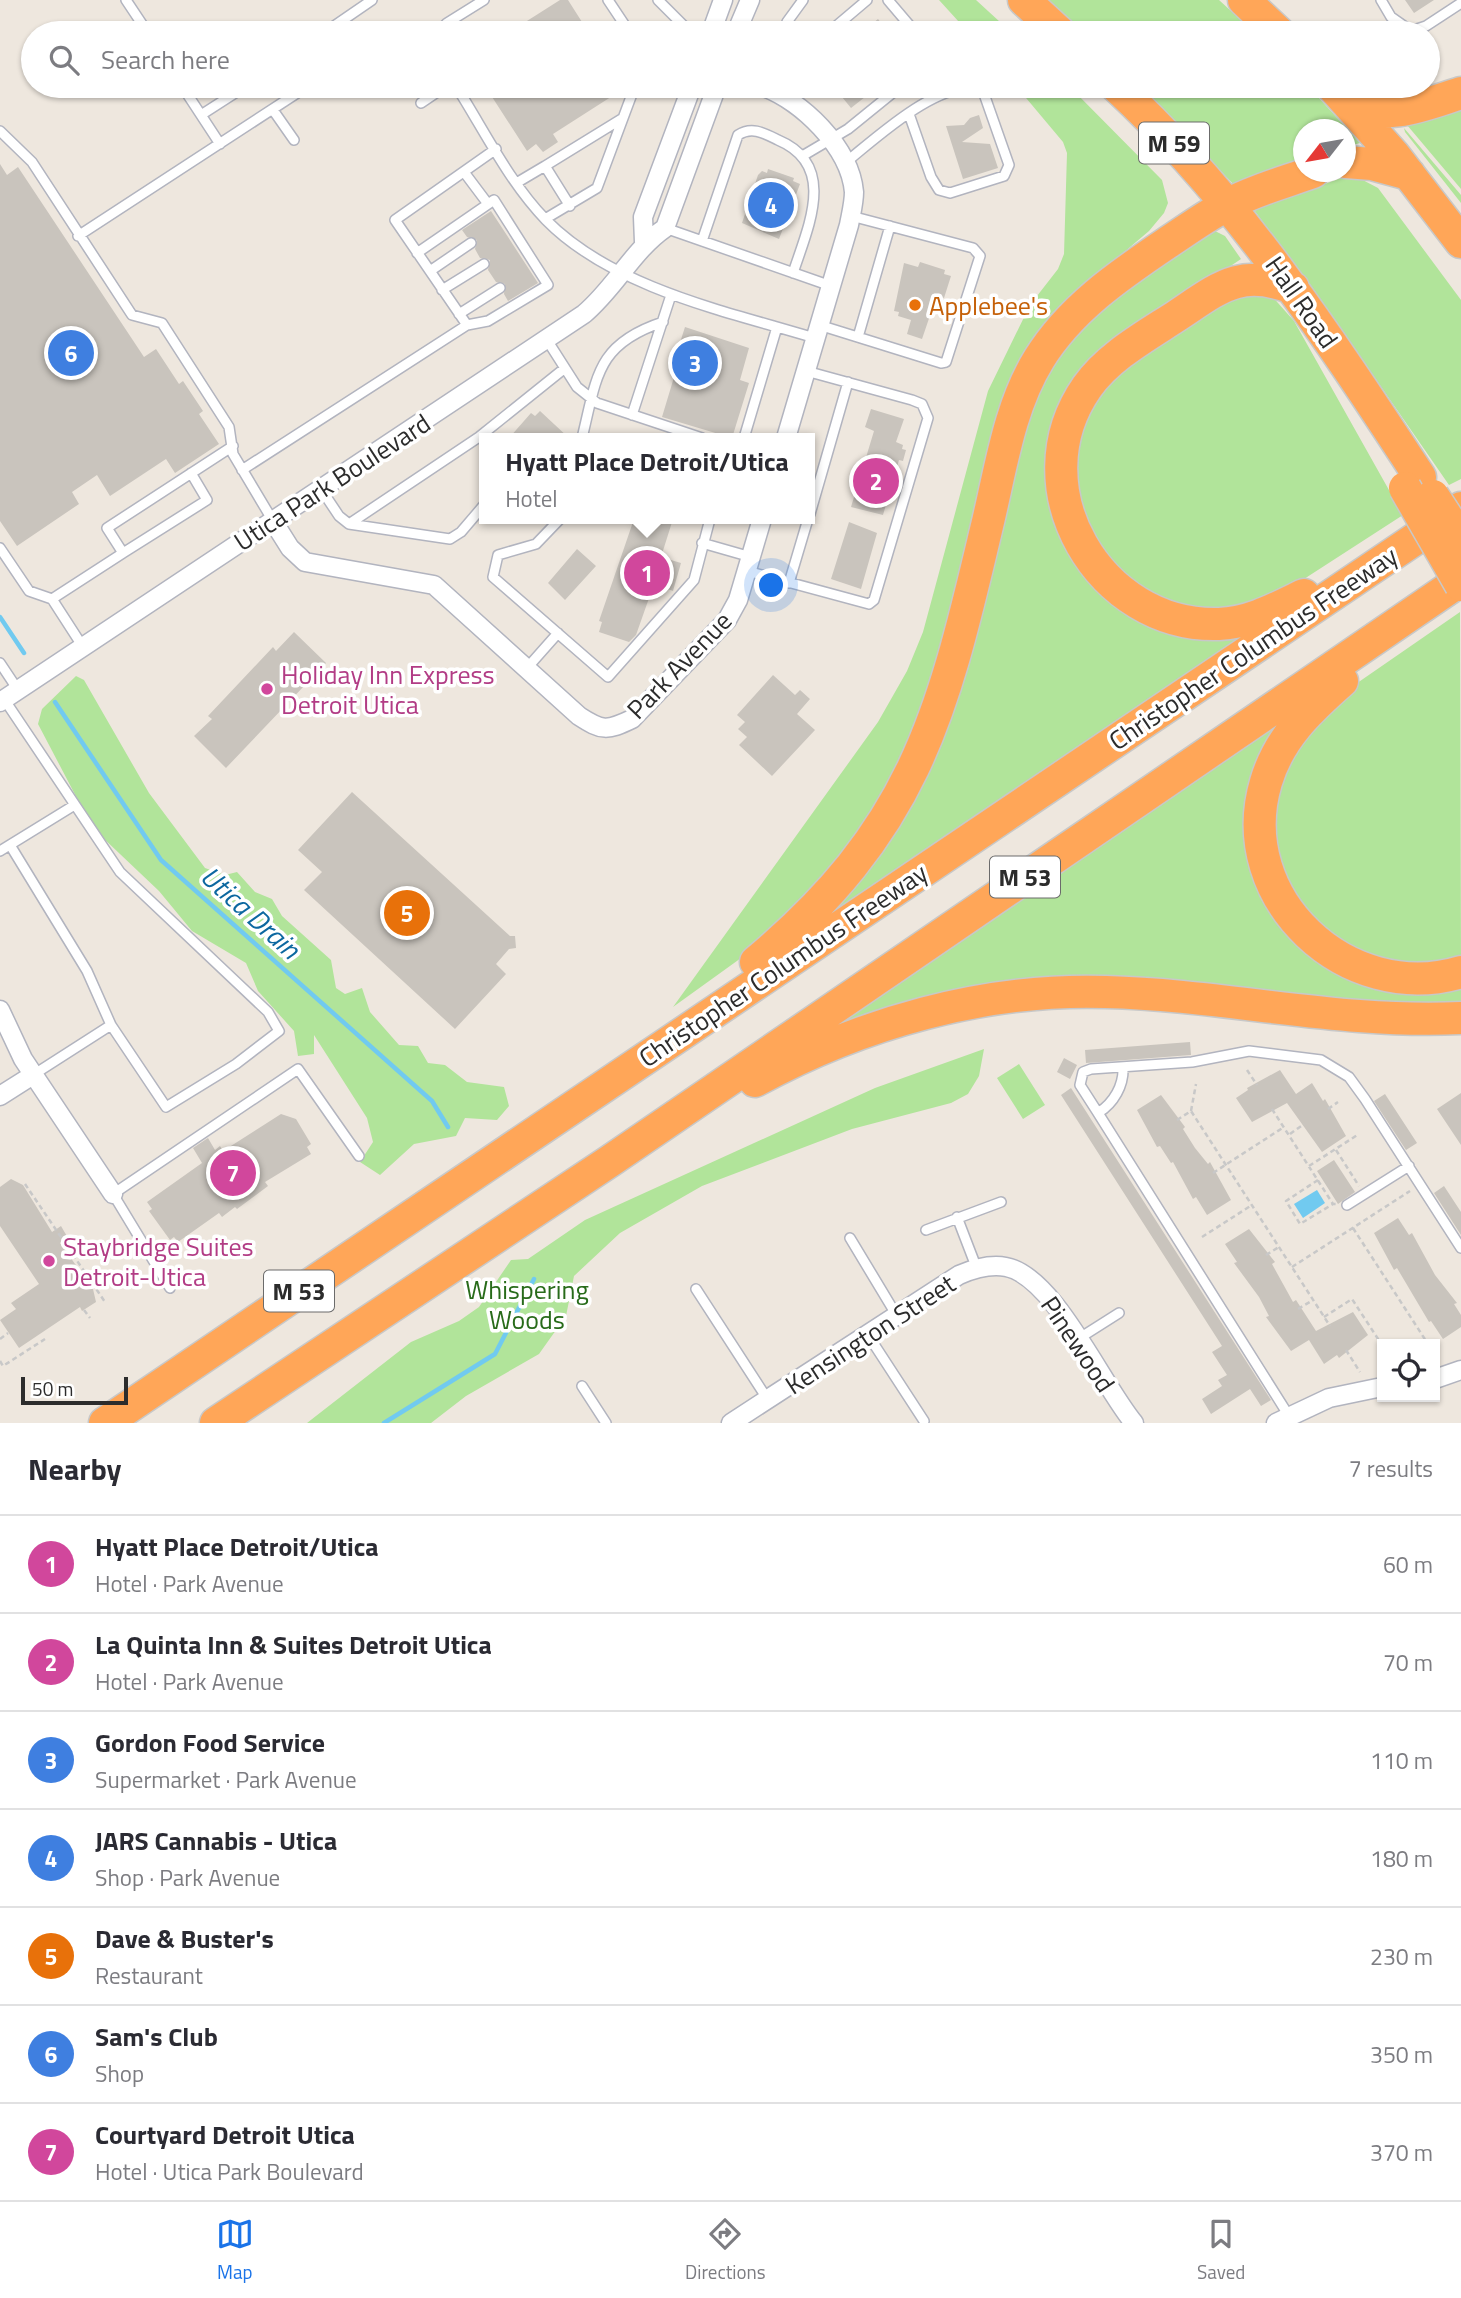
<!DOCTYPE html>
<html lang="en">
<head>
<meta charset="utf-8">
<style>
  :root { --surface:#fff; --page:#f2f2f3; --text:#2b2b33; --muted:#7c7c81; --line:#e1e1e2; --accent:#1a73e8 }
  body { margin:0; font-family:"Titillium Web",sans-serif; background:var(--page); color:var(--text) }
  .controls { position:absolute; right:21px; bottom:21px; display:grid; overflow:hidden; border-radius:0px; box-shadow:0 2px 5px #0004 }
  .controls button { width:63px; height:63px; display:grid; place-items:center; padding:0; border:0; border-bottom:2px solid var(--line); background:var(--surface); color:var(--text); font:35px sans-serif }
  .compass { position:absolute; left:1293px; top:119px; width:63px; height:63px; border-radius:50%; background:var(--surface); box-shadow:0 2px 5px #0004; rotate:239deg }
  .scale { position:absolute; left:21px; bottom:18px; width:107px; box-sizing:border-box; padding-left:7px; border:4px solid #2c2c2c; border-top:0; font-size:19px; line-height:24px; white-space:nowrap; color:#2c2c2c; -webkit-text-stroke:5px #fff; paint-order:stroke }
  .you { position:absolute; left:772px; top:586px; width:24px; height:24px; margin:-18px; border:5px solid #fff; border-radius:50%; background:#1a73e8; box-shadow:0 0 0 10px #1a73e833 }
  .badge { display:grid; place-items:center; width:46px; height:46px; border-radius:50%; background:var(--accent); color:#fff; font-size:23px; font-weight:700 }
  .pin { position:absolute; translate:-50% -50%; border:4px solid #fff; box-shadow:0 2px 7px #0006 }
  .popup { position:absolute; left:479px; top:433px; width:336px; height:91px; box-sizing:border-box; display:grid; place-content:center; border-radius:0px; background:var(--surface); filter:drop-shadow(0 2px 5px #0005); font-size:23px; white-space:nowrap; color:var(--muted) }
  .popup b { font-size:26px; color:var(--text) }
  .popup::after { content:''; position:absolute; left:50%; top:100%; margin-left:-14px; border:14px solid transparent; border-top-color:var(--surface) }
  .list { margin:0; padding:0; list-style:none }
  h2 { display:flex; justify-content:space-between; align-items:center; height:91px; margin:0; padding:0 28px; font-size:30px }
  h2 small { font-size:23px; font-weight:400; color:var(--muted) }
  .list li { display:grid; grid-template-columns:46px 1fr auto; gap:21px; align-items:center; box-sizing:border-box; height:98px; padding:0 28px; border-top:2px solid var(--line) }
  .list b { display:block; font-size:26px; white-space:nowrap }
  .list p { margin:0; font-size:23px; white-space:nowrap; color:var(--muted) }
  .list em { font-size:23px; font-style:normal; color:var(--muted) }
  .icon { flex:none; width:38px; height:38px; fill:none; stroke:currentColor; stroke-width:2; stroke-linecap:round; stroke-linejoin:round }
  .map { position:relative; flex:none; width:1461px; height:1423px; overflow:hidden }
  .search { position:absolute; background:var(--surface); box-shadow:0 2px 5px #0004; left:21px; right:21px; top:21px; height:77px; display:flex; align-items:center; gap:18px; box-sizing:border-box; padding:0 24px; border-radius:38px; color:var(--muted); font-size:26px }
  .sheet { height:777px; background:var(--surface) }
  nav { display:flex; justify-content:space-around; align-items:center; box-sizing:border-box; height:98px; border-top:2px solid var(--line); background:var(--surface); font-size:19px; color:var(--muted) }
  nav a { display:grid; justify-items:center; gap:4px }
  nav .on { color:var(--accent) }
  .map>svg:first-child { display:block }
  .green { fill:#b1e49a }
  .water { fill:#71caf0 }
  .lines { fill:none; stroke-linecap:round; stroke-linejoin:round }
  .stream { stroke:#71caf0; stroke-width:4.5 }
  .building { fill:#c9c4bd }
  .lane-casing { stroke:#b2b4bf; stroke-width:12 }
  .street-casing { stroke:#b2b4bf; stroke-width:21 }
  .highway-casing { stroke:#c8c8c8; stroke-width:35 }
  .path { stroke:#c8c8c8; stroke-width:2.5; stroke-dasharray:5 3.5; stroke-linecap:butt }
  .lane { stroke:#fff; stroke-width:9 }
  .street { stroke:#fff; stroke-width:18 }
  .highway { stroke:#ffa658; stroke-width:32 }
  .highway-bridge-casing { stroke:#c8c8c8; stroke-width:35; stroke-linecap:butt }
  .highway-bridge { stroke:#ffa658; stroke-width:32 }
  .food-dot { fill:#e8710a; stroke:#fff; stroke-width:2.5 }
  .hotel-dot { fill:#d1479c; stroke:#fff; stroke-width:2.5 }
  .labels { text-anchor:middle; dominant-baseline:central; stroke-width:7; stroke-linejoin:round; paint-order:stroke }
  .shield { fill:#fff; stroke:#6b6b6b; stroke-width:2 }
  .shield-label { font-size:24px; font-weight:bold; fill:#2c2c2c }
  .street-label { font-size:26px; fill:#2c2c2c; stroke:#fff }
  .food-label { font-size:26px; fill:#c56008; stroke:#fff; text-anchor:start }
  .hotel-label { font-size:26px; fill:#b23c85; stroke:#fff; text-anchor:start }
  .park-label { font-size:26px; fill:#286b1a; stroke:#fff }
  .water-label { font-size:28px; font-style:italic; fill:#0c68a0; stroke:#fff }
</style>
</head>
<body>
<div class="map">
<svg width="1461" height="1423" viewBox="0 0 1461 1423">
  <rect width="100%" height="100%" fill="#eee7de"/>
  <path class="green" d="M939,0H976L1012,33H969Z
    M1048,0H1219L1255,33H1084Z
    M1016,86H1069L1162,180L1168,203L1164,213L1149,231L1050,315L1010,380L993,430L949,632L926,710L859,842L748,953L673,1007L878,722L907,671L923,632L988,391L1030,305L1058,269L1064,254L1067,153L1063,142Z
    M1140,86H1308L1360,143L1346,147V130H1304L1303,161L1236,187Z
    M1461,108V189L1407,125Z
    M1404,128L1461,195V203L1405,132Z
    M1344,177H1357L1378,188L1461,300V479L1449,485L1312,287L1254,210L1320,182L1322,185Z
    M1215,231L1225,236L1241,259L1107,349L1047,467C1049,528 1074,578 1126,611L1240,637L824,920L860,875L1047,370L1099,307Z
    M1270,294L1294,321L1403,515L1287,590L1251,607L1192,610L1134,585L1096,546L1075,488L1076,446L1090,408L1112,378L1228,295Z
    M1460,612L1461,960L1393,966L1319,933L1278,867L1271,805L1295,745L1350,688Z
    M76,676L84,680L149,793L205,868L225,875L237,872L255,892L272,899L282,916L331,960L336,988L345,994L362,988L370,1012L399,1045L418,1046L428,1063L445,1065L467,1082L504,1087L509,1106L497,1120L465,1118L456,1136L414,1144L380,1175L360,1162L373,1142L367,1118L314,1035V1054L298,1056L294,1031L258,991L246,963L192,931L159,891L101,836L80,804L38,724L42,709Z
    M1287,716L1258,778L1295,935L1461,981V1004L1434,1006L1172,986L818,1033Z
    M984,1049L979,1076L968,1094L951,1103L852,1129L702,1186L620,1233L574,1276L566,1316L539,1354L466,1396L431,1423H307L411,1342L459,1321L479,1307L511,1260L528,1259L585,1220L875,1088Z
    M1019,1064L1045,1105L1023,1119L997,1078Z"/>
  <path class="water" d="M1317,1190L1325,1203L1303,1218L1294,1204Z"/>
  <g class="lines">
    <path class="stream" d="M0,617L24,653
      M55,702L161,860L432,1101L448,1127
      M384,1423L495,1354L534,1279"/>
  </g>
  <path class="building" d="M560,0H568L589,33H508Z
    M1405,0H1434L1414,13Z
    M878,19L889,33H861Z
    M485,86H628L553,134L558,142L543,152L536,144L527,151Z
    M833,86H879L851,108Z
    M979,115L983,128L962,142L990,144L998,168L963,179L946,126L964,125L970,118Z
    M0,164L7,175L18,167L144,357L156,349L179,384L183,381L203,411L199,414L219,444L175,473L166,459L110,496L97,475L72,492L79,504L17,546L0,521Z
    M768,169L794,178L793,181L800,184L779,239L742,223L758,175L762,171L767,173Z
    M491,211L538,283L508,301L504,294L505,284L496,282L488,270L490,260L480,258L475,249L477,240L467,237L462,230Z
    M920,262L945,270L944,274L951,276L944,298L937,295L922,339L907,334L911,320L898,316L899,312L894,311L904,263L918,267Z
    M685,327L749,348L740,380L749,383L732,438L662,417L681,354L677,352Z
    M871,409L904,419L896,442L903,445L902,449L906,450L903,461L899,460L883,515L851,507L874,431L865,427Z
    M540,411L569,438H509L531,413L535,416Z
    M634,519H673L661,557L681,563L673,591L654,584L636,635L629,642L599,632L602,622L599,621Z
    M849,522L877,533L861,589L831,579Z
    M577,549L596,566L565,600L548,583Z
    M294,632L326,663L226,768L194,736L212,719L208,716L273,647L276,651Z
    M773,675L795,695L800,690L810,699L797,714L815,730L772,776L739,745L747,737L738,729L745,722L737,715Z
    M352,792L510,936H515L516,948L509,949L496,964L506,974L455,1029L304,890L322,872L298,850Z
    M1190,1042L1191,1055L1086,1063L1085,1050Z
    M1064,1058L1077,1065L1070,1079L1057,1072Z
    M1280,1070L1296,1094L1312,1083L1323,1101L1325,1099L1346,1136L1322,1152L1287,1103L1252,1122L1236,1098L1248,1090L1247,1088Z
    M1071,1088L1271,1400L1261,1406L1250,1389L1211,1414L1202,1399L1222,1386L1218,1380L1227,1375L1212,1352L1222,1346L1061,1095Z
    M1461,1093V1145L1437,1109Z
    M1385,1094L1417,1143L1406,1150L1374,1101Z
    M1161,1095L1185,1127L1183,1129L1195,1148L1208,1164L1210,1162L1231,1200L1207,1215L1196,1197L1193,1199L1173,1162L1171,1163L1160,1146L1157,1147L1137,1110Z
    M281,1114L296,1119L311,1144L307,1147L311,1154L265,1182L268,1186L237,1209L235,1207L222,1217L219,1213L178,1242L174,1237L170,1240L149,1211L152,1209L147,1202L202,1163L193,1148L208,1138L215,1150L220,1146L223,1151Z
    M1334,1160L1355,1192L1338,1204L1317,1171Z
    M11,1179L23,1185L52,1232L61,1226L68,1238L60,1243L93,1289L96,1302L82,1311L80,1307L19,1348L0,1320L16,1309L11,1303L39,1284L0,1226V1187Z
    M1444,1186L1461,1212V1235L1434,1193Z
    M1398,1218L1409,1235L1412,1233L1435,1275L1457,1303L1454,1304L1461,1315V1327L1443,1339L1431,1321L1429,1322L1397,1268L1394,1270L1374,1233Z
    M1249,1229L1275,1262L1272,1264L1293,1302L1296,1300L1316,1331L1353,1312L1368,1335L1339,1358L1337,1355L1324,1364L1309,1340L1291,1351L1266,1317L1269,1316L1259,1297L1234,1263L1237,1262L1225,1244Z"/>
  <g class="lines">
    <g class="lane-casing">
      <path id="lane" d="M126,0L148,33
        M608,0L630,33
        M658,0L691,33
        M888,0L916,33
        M1381,0L1391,17L1411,31L1426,26L1461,3
        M324,33L372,0
        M384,33L407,27L419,33
        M437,33L447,23L484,0
        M788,33L787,22L803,0
        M828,33L867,0
        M182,86L220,144
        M456,86C484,130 509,182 546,220C604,279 699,305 777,327L744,438
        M421,103L446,86
        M273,110L294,140
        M201,115L246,86
        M0,131L32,162L132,315L162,323L229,427L233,454L273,521
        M804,155L848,129L901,86
        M845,163C875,139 944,74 983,91L1009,165L1004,176L950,193L939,190L931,177L909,114
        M545,166L623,118
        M464,172L488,204
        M518,182L545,166L570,206
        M545,219L597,188L635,86
        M665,228L831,286
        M78,236L308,86
        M702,241L738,135C752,126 764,133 778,140C838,165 808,227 793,273
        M430,271L471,243
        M442,290L484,264
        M459,314L500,288
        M467,325L395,220L496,149
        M819,325L941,363L946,362L980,256L973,248L851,216
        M777,327L815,338
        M858,337L890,226
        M547,340L577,387L597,403L702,438
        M632,415L671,295
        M582,438C597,377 596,344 663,322
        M242,470L467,325L488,321L548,285L494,200L417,253
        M321,489L339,516L349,524L450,539L461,532L484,505
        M810,514L848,382
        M560,519L536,544L498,555L493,577L608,677L694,580L710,519
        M349,524L479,437L565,368
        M702,543L751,557
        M0,548L29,591L52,599
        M123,553L207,500L191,473
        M747,571L869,604L874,600L928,418L922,404L912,400L806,371
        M789,583L808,519
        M83,647L52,599L123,553L107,528L233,446
        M0,663L18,690
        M527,668L558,633
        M4,699L120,872L268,1012L279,1031L236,1064L166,1107L111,1025L87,971L10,845
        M0,851L73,806
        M1123,1067C1124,1085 1114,1103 1098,1113L1289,1416
        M33,1075L111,1025
        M1098,1113L1080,1085L1083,1072L1091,1069L1192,1062L1249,1051L1321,1060L1349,1077L1365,1099L1461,1248
        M1347,1205L1409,1166
        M957,1217L977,1269
        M926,1230L1001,1202
        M850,1238L897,1316
        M170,1288L113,1194L298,1069L359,1156
        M696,1289L768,1400
        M868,1335L924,1421
        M1078,1339L1119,1313
        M582,1386L606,1423"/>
    </g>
    <g class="street-casing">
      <path id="street" d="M711,33L723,0
        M736,33L750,0
        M761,86C801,100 850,147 854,192C854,203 851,214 849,225L786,438
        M644,242L643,217L692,86
        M273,521L290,548L305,562L434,585L579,716C602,731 607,731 632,719L727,620L738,600L762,519
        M0,702L584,314C615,288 633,250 665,228L717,86
        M0,1010L23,1059L113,1194
        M0,1096L33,1075
        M1435,1379L1461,1370
        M731,1423L959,1275C973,1269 990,1264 1006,1267C1054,1276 1102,1385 1134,1423
        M1276,1423L1329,1398L1382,1387"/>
    </g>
    <g class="highway-casing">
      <path id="highway" d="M1024,0L1060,33
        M1244,0L1279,33
        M1116,86C1239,200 1329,338 1420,477
        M1332,86L1394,155L1461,242
        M1349,104C1388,121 1423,105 1461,93
        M1346,162L1372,164L1409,174
        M1293,288C1241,268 1220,287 1178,315C1146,336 1109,356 1087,387C1017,487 1099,628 1219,624C1250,623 1277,608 1304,595
        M1342,681C1308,711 1279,738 1266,782C1231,899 1348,1006 1461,972
        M756,962C913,830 941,721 986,530C1000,474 1008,409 1039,359C1070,309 1118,276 1167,243C1187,230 1207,215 1229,204C1255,190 1285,182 1313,172
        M755,1081C861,1023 985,988 1106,992C1225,995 1342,1024 1461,1018
        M105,1423L1461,508
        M216,1423L610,1161L1461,580"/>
    </g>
    <path class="path" d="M1247,1070L1257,1085
      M1272,1109L1333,1204H1338
      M1328,1109L1338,1102
      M1191,1111L1196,1084
      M1177,1120L1191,1111L1330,1326
      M1290,1134L1304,1124
      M1336,1150L1359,1186
      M1309,1166L1359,1134
      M1213,1173L1284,1127
      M1318,1180L1286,1201L1300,1224L1333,1204
      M25,1184L105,1302
      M1353,1228L1428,1344
      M1202,1237L1252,1205
      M1266,1255L1279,1247
      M1292,1267L1410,1191
      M1298,1309L1313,1300
      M84,1310L90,1318
      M1324,1317L1352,1299L1382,1345
      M0,1339L8,1333
      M1346,1350L1360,1372
      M1435,1354L1438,1360
      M0,1361L3,1366L45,1339"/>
    <use href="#lane" class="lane"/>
    <use href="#street" class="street"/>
    <use href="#highway" class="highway"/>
    <g class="highway-bridge-casing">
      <path id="highway-bridge" d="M1405,488L1461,585
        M1433,496L1461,539"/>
    </g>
    <use href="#highway-bridge" class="highway-bridge"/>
  </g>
  <circle class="food-dot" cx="915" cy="305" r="7"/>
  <g class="hotel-dot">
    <circle cx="267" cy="689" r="7"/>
    <circle cx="49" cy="1261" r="7"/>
  </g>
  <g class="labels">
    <g class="shield">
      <rect x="1139" y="122.5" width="70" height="41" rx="5"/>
      <rect x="990" y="856.5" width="70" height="41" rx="5"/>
      <rect x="264" y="1270.5" width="70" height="41" rx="5"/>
    </g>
    <g class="shield-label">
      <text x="1174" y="143">M 59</text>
      <text x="1025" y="877">M 53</text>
      <text x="299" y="1291">M 53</text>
    </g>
    <g class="street-label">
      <text transform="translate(1302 302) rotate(55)">Hall Road</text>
      <text transform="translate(332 482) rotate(-33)">Utica Park Boulevard</text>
      <text transform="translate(1253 648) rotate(-34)">Christopher Columbus Freeway</text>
      <text transform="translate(679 665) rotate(-46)">Park Avenue</text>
      <text transform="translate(783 965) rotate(-34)">Christopher Columbus Freeway</text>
      <text transform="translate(870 1334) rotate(-33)">Kensington Street</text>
      <text transform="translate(1078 1344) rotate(56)">Pinewood</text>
    </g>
    <g class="food-label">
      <text x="929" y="305">Applebee's</text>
    </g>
    <g class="hotel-label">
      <text x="281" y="674">Holiday Inn Express<tspan x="281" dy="30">Detroit Utica</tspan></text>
      <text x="63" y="1246">Staybridge Suites<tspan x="63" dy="30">Detroit-Utica</tspan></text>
    </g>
    <g class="park-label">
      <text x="527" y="1289">Whispering<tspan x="527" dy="30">Woods</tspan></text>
    </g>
    <g class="water-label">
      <text transform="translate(251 912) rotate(42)">Utica Drain</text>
    </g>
  </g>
</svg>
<div class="controls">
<button><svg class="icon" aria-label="locate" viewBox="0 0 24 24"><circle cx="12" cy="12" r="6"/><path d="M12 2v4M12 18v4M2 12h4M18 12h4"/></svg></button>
</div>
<svg class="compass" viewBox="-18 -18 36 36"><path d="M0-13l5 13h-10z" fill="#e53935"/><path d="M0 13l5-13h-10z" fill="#7c7c81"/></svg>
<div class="scale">50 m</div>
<div class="you"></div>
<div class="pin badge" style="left:647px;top:573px;background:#d1479c">1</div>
<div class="popup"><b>Hyatt Place Detroit/Utica</b>Hotel</div>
<div class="pin badge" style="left:876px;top:481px;background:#d1479c">2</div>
<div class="pin badge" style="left:695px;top:363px;background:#3f7fe0">3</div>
<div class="pin badge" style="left:771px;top:205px;background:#3f7fe0">4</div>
<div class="pin badge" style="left:407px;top:913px;background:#e8710a">5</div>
<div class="pin badge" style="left:71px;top:353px;background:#3f7fe0">6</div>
<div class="pin badge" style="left:233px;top:1173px;background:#d1479c">7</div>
<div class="search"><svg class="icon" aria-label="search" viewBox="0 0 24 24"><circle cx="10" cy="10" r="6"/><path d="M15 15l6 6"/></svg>Search here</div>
</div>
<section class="sheet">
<h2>Nearby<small>7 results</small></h2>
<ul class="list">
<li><span class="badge" style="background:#d1479c">1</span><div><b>Hyatt Place Detroit/Utica</b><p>Hotel · Park Avenue</p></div><em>60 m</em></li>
<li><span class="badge" style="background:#d1479c">2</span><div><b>La Quinta Inn &amp; Suites Detroit Utica</b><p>Hotel · Park Avenue</p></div><em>70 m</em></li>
<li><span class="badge" style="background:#3f7fe0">3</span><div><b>Gordon Food Service</b><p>Supermarket · Park Avenue</p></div><em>110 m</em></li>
<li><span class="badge" style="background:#3f7fe0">4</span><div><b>JARS Cannabis - Utica</b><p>Shop · Park Avenue</p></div><em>180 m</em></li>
<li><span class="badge" style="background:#e8710a">5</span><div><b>Dave &amp; Buster's</b><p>Restaurant</p></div><em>230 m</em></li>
<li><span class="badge" style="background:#3f7fe0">6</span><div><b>Sam's Club</b><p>Shop</p></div><em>350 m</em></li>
<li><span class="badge" style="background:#d1479c">7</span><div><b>Courtyard Detroit Utica</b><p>Hotel · Utica Park Boulevard</p></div><em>370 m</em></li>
</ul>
</section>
<nav>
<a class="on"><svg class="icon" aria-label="map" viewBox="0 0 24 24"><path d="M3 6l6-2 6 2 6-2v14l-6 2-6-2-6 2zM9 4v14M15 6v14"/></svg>Map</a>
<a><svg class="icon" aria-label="directions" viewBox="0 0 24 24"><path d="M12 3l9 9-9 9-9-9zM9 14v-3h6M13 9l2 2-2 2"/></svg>Directions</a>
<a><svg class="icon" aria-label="saved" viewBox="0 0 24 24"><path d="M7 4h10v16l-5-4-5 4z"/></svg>Saved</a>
</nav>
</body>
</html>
